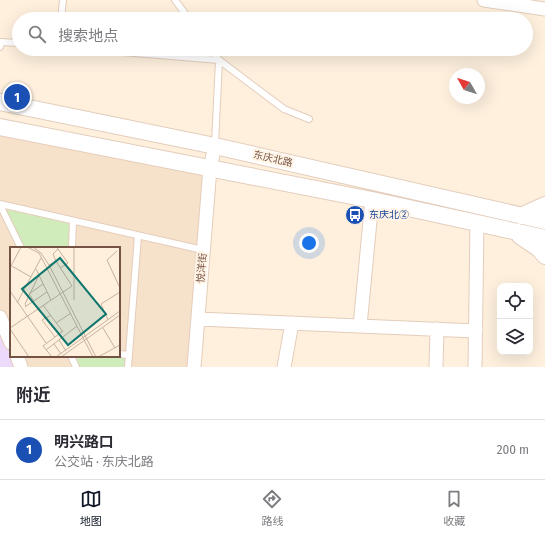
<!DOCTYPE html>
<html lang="zh">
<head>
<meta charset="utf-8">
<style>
  :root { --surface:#fff; --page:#f7f7f7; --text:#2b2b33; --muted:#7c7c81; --line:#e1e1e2; --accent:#111827 }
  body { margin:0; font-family:"Fira Sans Condensed","Noto Sans SC",sans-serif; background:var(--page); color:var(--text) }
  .controls { position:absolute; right:12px; bottom:12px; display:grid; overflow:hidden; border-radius:8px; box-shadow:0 4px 16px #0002 }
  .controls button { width:36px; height:36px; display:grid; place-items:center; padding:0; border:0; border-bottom:1px solid var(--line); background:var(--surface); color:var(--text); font:20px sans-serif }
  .compass { position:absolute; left:449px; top:68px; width:36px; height:36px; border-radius:50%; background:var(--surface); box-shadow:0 4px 16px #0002; rotate:309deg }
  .you { position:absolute; left:309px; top:243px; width:14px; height:14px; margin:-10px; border:3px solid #fff; border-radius:50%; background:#1a73e8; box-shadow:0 0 0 6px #1a73e833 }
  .badge { display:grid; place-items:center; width:26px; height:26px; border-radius:50%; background:var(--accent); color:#fff; font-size:13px; font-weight:700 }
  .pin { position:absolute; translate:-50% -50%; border:2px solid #fff; box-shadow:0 1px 4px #0006 }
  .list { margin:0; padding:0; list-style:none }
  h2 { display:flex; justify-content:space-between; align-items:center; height:52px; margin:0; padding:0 16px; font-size:17px }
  h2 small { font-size:13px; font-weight:400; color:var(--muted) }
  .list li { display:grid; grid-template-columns:26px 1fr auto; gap:12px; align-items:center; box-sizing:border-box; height:60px; padding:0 16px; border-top:1px solid var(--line) }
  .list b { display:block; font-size:15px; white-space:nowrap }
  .list p { margin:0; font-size:13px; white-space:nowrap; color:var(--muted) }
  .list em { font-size:13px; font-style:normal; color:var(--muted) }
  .icon { flex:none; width:22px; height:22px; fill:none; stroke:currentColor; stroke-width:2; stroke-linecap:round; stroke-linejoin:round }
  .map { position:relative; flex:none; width:545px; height:367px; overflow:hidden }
  .search { position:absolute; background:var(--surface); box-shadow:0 4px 16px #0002; left:12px; right:12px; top:12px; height:44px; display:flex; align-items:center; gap:10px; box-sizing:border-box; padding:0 14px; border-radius:22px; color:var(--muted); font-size:15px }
  .sheet { height:112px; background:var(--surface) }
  nav { display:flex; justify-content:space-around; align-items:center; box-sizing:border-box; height:56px; border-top:1px solid var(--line); background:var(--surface); font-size:11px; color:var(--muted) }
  nav a { display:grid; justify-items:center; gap:2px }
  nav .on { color:var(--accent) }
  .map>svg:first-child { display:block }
  .residential { fill:#f6e1cb }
  .education { fill:#eddafa }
  .green { fill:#d1ecbb }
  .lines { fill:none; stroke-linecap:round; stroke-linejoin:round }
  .service-casing { stroke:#e4cdbc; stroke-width:8 }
  .minor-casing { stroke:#e4cdbc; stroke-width:15 }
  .tertiary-casing { stroke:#e4cdbc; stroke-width:18 }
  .service { stroke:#fff; stroke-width:6 }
  .minor { stroke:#fff; stroke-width:13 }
  .tertiary { stroke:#fff; stroke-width:16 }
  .labels { text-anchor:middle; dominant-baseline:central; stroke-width:4; stroke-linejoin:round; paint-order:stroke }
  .street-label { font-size:10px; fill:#755344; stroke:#fff4e5 }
  .transit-label { font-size:10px; fill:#164399; stroke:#fff4e5; text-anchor:start }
  .inset-road { fill:none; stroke:#c7b1a0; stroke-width:1 }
  .view { fill:#0f766e; fill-opacity:0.15; stroke:#0f766e; stroke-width:2 }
  .inset-edge { fill:none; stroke:#755344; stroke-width:2 }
</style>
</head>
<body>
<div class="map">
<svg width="545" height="367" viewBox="0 0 545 367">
  <rect width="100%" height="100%" fill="#fef0dd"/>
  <path class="residential" d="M0,127L210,168L194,367H22L17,356H119V248H11V341L0,314Z"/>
  <path class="education" d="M0,317L11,343V356L21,367H0Z"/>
  <path class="green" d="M0,205L73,221L72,248H21Z
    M129,355L128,367H76L71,356Z"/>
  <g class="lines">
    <g class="service-casing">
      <path id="service" d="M175,0L189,19
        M61,19L63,0
        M0,47L1,42L19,43
        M86,49L219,60L215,144
        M211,49L219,60L284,109L309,119
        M0,204L203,250
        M0,205L21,248
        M72,248L73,221
        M119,354L129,355
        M71,356L76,367
        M128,367L138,236"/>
    </g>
    <g class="minor-casing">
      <path id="minor" d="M484,0L545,9
        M0,317L11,343
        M198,319L476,331
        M360,326L372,200
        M17,356L21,367
        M194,367L210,168L215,146
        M284,367L292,323
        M436,367L437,329
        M475,367L477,223"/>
    </g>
    <g class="tertiary-casing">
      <path id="tertiary" d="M0,102L215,146L545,221
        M0,127L372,200L545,238
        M521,216L545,205
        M520,236L539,249L545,256"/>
    </g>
    <use href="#service" class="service"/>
    <use href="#minor" class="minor"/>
    <use href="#tertiary" class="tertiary"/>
  </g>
  <defs>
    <g id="bus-disc" transform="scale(1)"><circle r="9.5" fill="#1a4fb4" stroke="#fff4e5"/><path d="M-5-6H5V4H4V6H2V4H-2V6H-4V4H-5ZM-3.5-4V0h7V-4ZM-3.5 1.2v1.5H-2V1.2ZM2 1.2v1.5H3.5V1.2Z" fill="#fff"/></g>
  </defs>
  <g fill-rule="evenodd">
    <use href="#bus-disc" x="355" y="215"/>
  </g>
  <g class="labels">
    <g class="street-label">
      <text transform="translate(273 159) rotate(13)">东庆北路</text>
      <text transform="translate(202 268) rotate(-85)">悦洋街</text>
    </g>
    <g class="transit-label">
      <text x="369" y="215">东庆北②</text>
    </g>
  </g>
  <g transform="translate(10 247)">
    <rect width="110" height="110" fill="#fef0dd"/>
    <path class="inset-road" d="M17,0L29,6L83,110M23,0L31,6L39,18L86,110M48,2L58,16L50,21M107,4L97,13L110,41M46,14L43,7L48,2L47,0M0,18L21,30M1,19L11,0M26,22L41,53M0,44L36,96M64,53V0M24,54L19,47L33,37M7,56L31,11M33,58L53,85M16,59L15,57L29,28M15,60L37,45M41,68L32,73L45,90M98,73L91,57L110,45M46,76L61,66M0,81L62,39L46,14L39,18M93,81L105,101M0,82L19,110M49,93L56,104M44,97L51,107M36,103L67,79M42,110L33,99L53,84M46,110L110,64M51,110L110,68M88,110L110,98"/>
    <path class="view" d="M50,11L96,67L58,98L12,42Z"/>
    <rect width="110" height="110" class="inset-edge"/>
  </g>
</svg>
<div class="controls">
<button><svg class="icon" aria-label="locate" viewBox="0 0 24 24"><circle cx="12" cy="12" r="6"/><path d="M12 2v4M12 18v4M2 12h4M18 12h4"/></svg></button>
<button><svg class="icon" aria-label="layers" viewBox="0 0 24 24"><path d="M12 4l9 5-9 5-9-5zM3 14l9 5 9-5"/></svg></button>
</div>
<svg class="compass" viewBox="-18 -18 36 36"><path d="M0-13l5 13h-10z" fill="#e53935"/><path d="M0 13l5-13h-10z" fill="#7c7c81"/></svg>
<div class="you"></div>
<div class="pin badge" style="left:17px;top:97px;background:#1a4fb4">1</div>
<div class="search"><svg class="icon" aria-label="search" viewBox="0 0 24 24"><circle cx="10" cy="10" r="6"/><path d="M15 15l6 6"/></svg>搜索地点</div>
</div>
<section class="sheet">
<h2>附近<small></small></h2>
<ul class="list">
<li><span class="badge" style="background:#1a4fb4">1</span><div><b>明兴路口</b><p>公交站 · 东庆北路</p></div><em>200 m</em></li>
</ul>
</section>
<nav>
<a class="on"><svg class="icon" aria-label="map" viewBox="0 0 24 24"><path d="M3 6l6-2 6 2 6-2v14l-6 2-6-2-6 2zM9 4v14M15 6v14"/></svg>地图</a>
<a><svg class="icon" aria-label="directions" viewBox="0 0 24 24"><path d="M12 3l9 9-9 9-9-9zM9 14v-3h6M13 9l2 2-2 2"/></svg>路线</a>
<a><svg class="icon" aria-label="saved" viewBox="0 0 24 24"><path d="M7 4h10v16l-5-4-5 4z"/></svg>收藏</a>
</nav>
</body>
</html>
